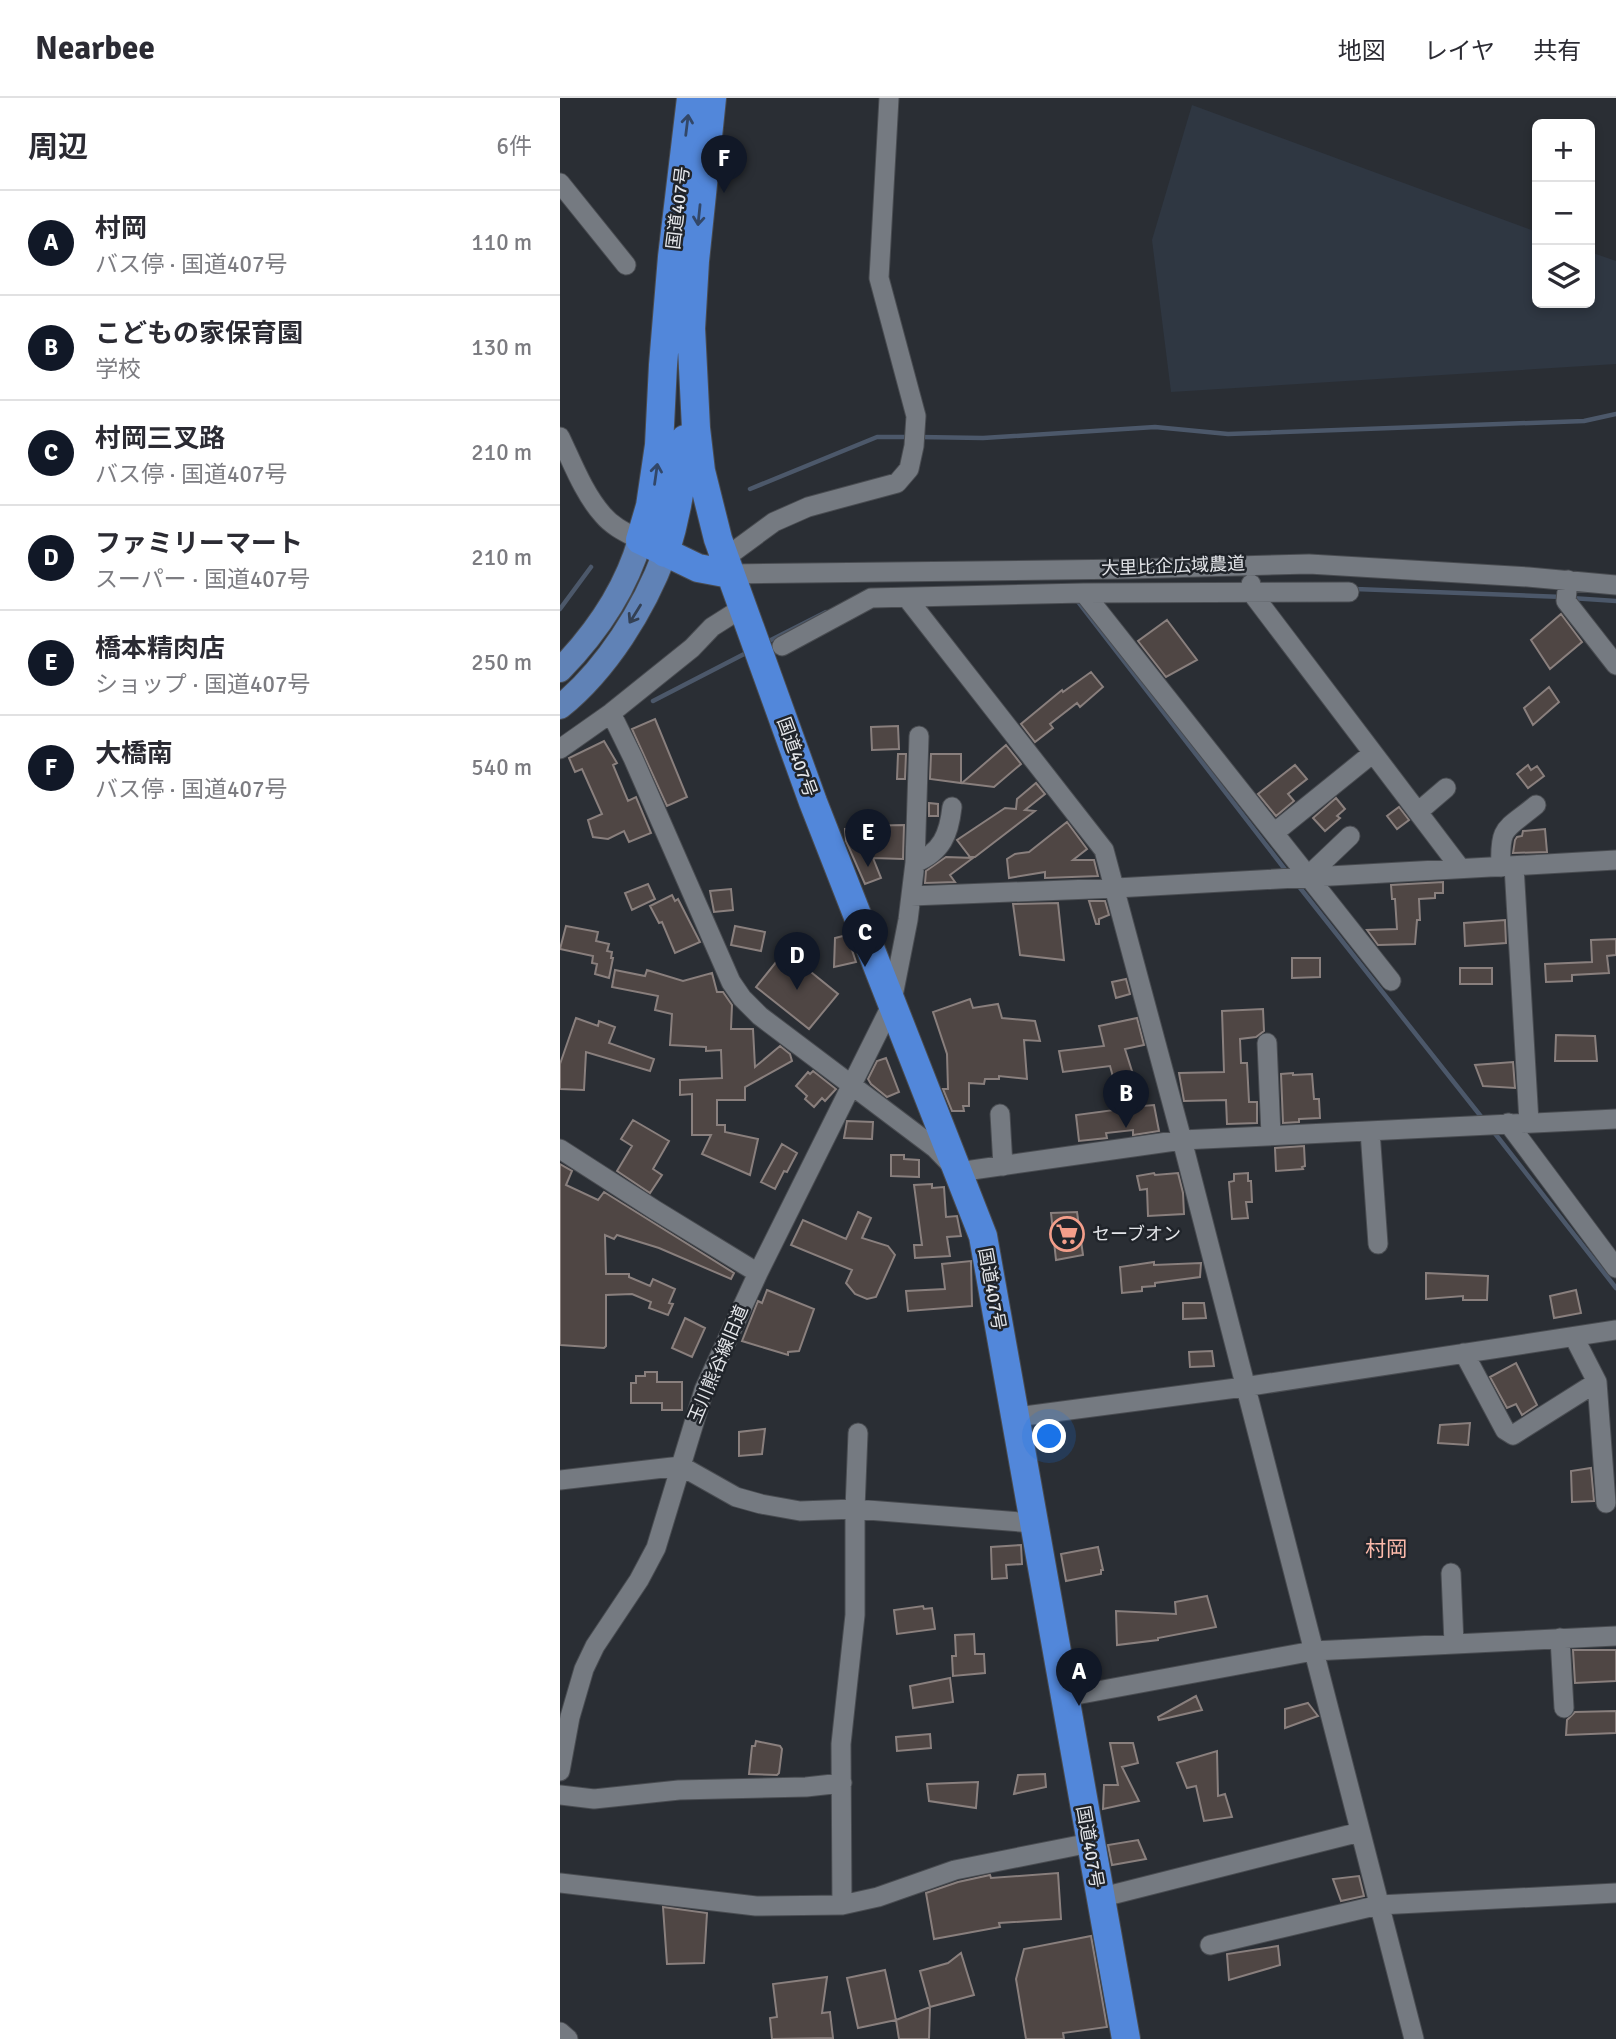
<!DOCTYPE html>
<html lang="ja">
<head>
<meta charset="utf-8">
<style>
  :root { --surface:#fff; --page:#f2f2f3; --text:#2b2b33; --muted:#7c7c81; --line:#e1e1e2; --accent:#111827 }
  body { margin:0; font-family:Signika,"Noto Sans JP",sans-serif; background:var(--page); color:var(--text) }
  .controls { position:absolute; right:21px; top:21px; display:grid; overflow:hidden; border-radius:10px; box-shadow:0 4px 10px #0003 }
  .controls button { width:63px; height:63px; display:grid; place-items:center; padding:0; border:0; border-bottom:2px solid var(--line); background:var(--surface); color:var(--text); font:35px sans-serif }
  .you { position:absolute; left:490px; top:1339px; width:24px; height:24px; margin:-18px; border:5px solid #fff; border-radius:50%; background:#1a73e8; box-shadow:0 0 0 10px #1a73e833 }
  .badge { display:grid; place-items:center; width:46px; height:46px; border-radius:50%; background:var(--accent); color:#fff; font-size:23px; font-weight:700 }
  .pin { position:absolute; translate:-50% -58px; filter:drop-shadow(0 2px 4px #0008) }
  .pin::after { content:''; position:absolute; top:37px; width:24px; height:21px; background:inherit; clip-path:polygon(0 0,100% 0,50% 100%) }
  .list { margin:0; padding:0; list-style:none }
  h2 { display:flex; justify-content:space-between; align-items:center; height:91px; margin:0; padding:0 28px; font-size:30px }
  h2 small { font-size:23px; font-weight:400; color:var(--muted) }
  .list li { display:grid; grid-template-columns:46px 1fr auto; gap:21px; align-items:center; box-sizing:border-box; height:105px; padding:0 28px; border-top:2px solid var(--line) }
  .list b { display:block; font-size:26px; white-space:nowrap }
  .list p { margin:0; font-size:23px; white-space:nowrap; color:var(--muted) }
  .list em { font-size:23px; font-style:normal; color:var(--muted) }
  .icon { flex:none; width:38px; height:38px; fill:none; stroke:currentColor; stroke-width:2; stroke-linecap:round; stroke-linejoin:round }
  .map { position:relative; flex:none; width:1056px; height:1941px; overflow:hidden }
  header { display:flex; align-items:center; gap:42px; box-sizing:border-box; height:98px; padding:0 35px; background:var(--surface); border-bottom:2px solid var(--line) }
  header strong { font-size:33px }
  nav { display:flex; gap:38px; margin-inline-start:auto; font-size:24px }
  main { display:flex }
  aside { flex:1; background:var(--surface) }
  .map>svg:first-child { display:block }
  .built { fill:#2f3742 }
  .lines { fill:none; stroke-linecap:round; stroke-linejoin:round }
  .stream { stroke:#4c586a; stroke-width:4.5 }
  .building { fill:#4f4644; stroke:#897f7d; stroke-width:2 }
  .minor-casing { stroke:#494c51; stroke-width:21 }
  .major-casing { stroke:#494c51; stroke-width:26 }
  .highway-casing { stroke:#494c51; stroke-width:30 }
  .minor { stroke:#757a81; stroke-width:19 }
  .major { stroke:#6082b6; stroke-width:24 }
  .highway { stroke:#5287da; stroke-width:28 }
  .oneway { stroke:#324768 }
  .oneway2 { stroke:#334054 }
  .labels { text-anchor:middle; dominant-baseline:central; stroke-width:5; stroke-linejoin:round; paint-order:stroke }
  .street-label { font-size:18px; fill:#e3e5e9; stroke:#20242a }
  .poi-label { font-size:18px; fill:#e3e5e9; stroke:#20242a; text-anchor:start }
  .quarter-label { font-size:21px; fill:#febbac; stroke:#20242a }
</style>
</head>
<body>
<header>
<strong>Nearbee</strong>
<nav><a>地図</a><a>レイヤ</a><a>共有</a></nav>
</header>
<main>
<aside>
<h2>周辺<small>6件</small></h2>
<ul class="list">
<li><span class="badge">A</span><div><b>村岡</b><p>バス停 · 国道407号</p></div><em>110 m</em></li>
<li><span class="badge">B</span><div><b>こどもの家保育園</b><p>学校</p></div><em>130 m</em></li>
<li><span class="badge">C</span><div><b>村岡三叉路</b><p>バス停 · 国道407号</p></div><em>210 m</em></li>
<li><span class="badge">D</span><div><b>ファミリーマート</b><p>スーパー · 国道407号</p></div><em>210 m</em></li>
<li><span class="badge">E</span><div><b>橋本精肉店</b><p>ショップ · 国道407号</p></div><em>250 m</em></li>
<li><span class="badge">F</span><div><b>大橋南</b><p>バス停 · 国道407号</p></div><em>540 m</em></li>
</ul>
</aside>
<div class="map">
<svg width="1056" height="1941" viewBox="0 0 1056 1941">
  <rect width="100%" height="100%" fill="#2a2e34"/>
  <path class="built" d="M632,7L977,134V205H1030V154L1056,163V266L611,294L592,142Z"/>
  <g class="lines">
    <path class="stream" d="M359,339L423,340L595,329L668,336L1024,323L1056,316
      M190,391L317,339H351
      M795,491L1003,499
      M1011,500L1056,503
      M516,501L727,774
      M0,511L31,469
      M205,545L266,514
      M93,603L188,554
      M737,786L923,1021
      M933,1033L1056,1190"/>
  </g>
  <path class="building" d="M1001,516L1022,544L990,571L971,542Z
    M607,522L637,562L606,579L578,543Z
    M531,574L543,589L520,609L517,605L490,626L493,630L475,644L461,626L502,592L503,594Z
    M989,589L999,604L973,627L964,610Z
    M95,621L127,699L107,708L72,631Z
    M338,628L339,651L312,652L311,629Z
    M44,643L57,665L53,667L68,703L76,699L91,735L69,744L64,733L48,741L33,739L28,722L42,716L22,671L15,674L9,660Z
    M446,647L461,666L434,689L402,685Z
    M338,656H346L345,681H337Z
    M371,656H401V685L370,681Z
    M735,667L747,681L728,696L734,703L716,718L698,696Z
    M968,667L971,672L977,668L984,678L968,690L957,676Z
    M476,685L485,696L465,712L475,713L415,759H410L397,742L445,710L456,711L457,701Z
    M776,700L785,711L777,718L780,720L765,733L753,720Z
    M369,705L378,706V718H369Z
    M839,709L849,722L837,731L827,718Z
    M507,724L527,751L513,762H534L538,778L485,780V774L449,780L447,761L455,756L469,754Z
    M344,727L343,761L313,760L321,780L305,786L286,743L285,731L298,730V728Z
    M985,731L987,754L953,755L955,742L957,739L962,738L963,733Z
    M386,759L413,760L390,777L395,784L365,785L366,773Z
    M883,784V795H875V800L859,801L860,822H857L855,846L818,847L807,832L837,831L835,801H832L831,787Z
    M88,786L95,801L72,812L65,795Z
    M171,791L173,812L154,814L150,793Z
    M112,797L115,803L118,801L140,844L115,855L102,824L99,825L90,808Z
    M529,803H545L549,817L539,821V826H536Z
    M498,805L504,862L460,857L453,806Z
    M945,822L946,845L905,848L904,825Z
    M6,828L38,834L36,843L49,846L47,853L52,854L51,860H53L49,880L35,876L37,866L32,865L33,858L0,851Z
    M175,828L205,834L201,853L171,847Z
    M287,837L296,864L274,869L275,840Z
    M1056,841V857L1047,858L1049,875L1012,877V883L986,884L985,866L1032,864L1031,842Z
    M225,853L278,896L249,931L196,889Z
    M732,860H760V879L732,880Z
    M900,870H932V886H900Z
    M55,872L85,878L87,872L123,883L152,875L157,894H163L172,907L171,931H193L195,969L220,948L230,956L232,963L185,989V1002H157V1027H165V1034L198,1041L190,1077L142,1056L151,1037H132V996L120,997V982L162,980L161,952L146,953V949L110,947L112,916L95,912L98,898L52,889Z
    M566,881L570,896L556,900L552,884Z
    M410,901L413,910L438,906L442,920L475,923L480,943L464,942L467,981L439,978V981H425L424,986L409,985V1008H403L404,1013H392L383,991H388L387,956L373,914Z
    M703,911L704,933L696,939L680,941L681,965H687L689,1004H697V1025L667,1026L666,1002L624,1003L619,975L664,974L662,913Z
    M16,920L38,928L39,923L55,929L49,945L94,961L90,973L26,954L24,992L0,991V966Z
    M577,920L584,947L565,951L583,1008L594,1007L599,1033L573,1037V1032L546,1035L547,1040L519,1043L516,1017L562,1011L550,968L503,974L499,953L544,948L539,928Z
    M996,937L1035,938L1037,963H995Z
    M326,960L339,994L327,999L311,986L308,981L317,963Z
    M953,964L955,990L923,988L915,967Z
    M253,973L276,991L265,1003L262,1000L254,1009L245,1001L247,998L236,988L248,974L250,976Z
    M733,975V977L752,976L754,1001H759L760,1020L739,1021V1024L723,1025L721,976Z
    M73,1022L109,1043L93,1071L102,1077L90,1095L57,1073L72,1048L61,1041Z
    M287,1023L313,1024L312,1041L284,1040Z
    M222,1046L237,1055L227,1074L224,1073L215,1091L201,1084Z
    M744,1048L745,1068L742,1069L743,1071L716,1073L715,1050Z
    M331,1057H344V1061L359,1062V1079L331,1078Z
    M0,1066L12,1073L6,1087L38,1102L44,1094L174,1175L171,1181L99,1150L57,1137L54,1141L45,1137L46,1176H69V1179L90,1188L93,1181L115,1191L109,1205L113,1206L108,1217L89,1210L91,1204L72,1196L46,1197V1248L44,1250L0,1247Z
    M594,1075L595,1077L618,1075L623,1095L624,1116L588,1118L587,1091L580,1092L577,1078Z
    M688,1075V1083H691L692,1104H686L688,1120L672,1121L669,1084L674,1083V1076Z
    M372,1086V1090L384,1089L386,1119L397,1118L401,1138L387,1139L390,1158L355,1160L354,1147H362L354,1087Z
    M298,1114L311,1120L302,1140L328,1148L335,1157L316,1199L307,1201L295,1196L286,1185L292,1172L231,1147L243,1122L286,1141Z
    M517,1114L523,1157L496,1162L491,1115Z
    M411,1163L412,1208L348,1213L346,1193L385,1191L382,1166Z
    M594,1164V1167L641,1165L640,1179L595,1185V1188L582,1189V1193L562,1195L560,1169Z
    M866,1175L928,1178L927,1202H903V1198L866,1201Z
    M207,1192L254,1211L239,1253L228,1254V1257L182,1243L198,1203L202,1205Z
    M1016,1192L1021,1215L994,1220L990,1198Z
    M623,1205H644L646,1220L623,1221Z
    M125,1220L145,1230L132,1259L112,1250Z
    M652,1253L654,1268L630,1269L629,1254Z
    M956,1265L977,1307L962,1317L956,1306L947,1310L930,1279Z
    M85,1274H97V1284H122V1312H102V1305H71V1285H76V1278H85Z
    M910,1325L908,1347L878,1345L880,1327Z
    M205,1331L202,1356L179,1358V1334Z
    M1031,1370L1034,1403L1012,1404L1011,1373Z
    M461,1447L462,1466L446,1467L447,1480L432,1481L431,1449Z
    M538,1449L543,1472H541V1476L506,1483L501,1456Z
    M647,1498L656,1529L598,1540V1542L557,1547L556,1513L616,1516L615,1504Z
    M363,1508L364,1511L372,1510L375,1531L337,1536L334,1512Z
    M414,1536L415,1556H424L425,1575L393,1578L392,1558H396L395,1537Z
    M1013,1552H1056V1583L1015,1585Z
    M390,1580L393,1604L353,1610L350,1588Z
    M636,1598L642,1612L599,1622L598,1619Z
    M748,1605L758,1618L725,1630V1611Z
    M1056,1613V1635L1006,1637L1007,1622L1015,1614Z
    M370,1636L371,1650L337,1653L336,1639Z
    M196,1643L220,1648L222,1651L219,1675L217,1677L189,1676L192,1648H195Z
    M550,1645H573L578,1665L562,1669L579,1703L543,1711L544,1687H558Z
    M657,1653L658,1698L665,1696L672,1719L644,1723L636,1688L627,1690L617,1665Z
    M485,1676L486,1689L454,1696L458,1677Z
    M418,1684L416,1710L369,1703L367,1686Z
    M578,1742L586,1761L552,1767L548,1747Z
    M498,1775L501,1821L439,1825L440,1829L374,1841L366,1795L398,1784L430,1777L431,1780Z
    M799,1778L804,1798L781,1803L773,1781Z
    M103,1809L147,1815L144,1865L107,1866Z
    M531,1838L547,1929L503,1935L504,1941H466L456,1881L464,1851Z
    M718,1848L720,1867L669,1882L667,1856Z
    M401,1855L414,1897L370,1909L360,1873L388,1865Z
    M325,1872L336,1922L298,1930L287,1880Z
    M267,1879L262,1915L270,1914L273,1940L212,1941L210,1920L217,1919L213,1886Z
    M370,1909L369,1941H339L336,1922Z"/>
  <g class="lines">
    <g class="minor-casing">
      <path id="minor" d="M0,85L66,167
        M0,339C12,364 24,396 43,417C53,429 67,435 80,442
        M165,460L214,424L248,409L337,385L349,371L354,348L356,318L319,180L329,0
        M170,476L570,471L749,466L968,479L1056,487
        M1008,482L1006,503L1056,567
        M691,486V494L901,771
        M524,495L831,883
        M347,500L544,752L622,1042L854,1941
        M222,548L311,500L524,495L789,494
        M51,615L73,660L171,884L182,900L200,918L375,1050L398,1074L622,1042L1056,1021
        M0,651L51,615L132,550L152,529L182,510
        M858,714L886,690
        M714,735L813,655
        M355,765C382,754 389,736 392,709
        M954,768L969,1024
        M941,769C939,727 946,732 976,707
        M748,778L790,738
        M351,798L556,790L1056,762
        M707,945L711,1037
        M440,1016L443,1068
        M948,1025L1056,1170
        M810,1033L818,1146
        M0,1051L95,1112L198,1175
        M1014,1239L1037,1284L1046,1405
        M904,1255L945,1332L953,1337L1037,1284
        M456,1319L684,1289L1056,1232
        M0,1382L121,1368L176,1399L201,1406L240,1413L295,1411L473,1425
        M891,1475L894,1546
        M1000,1540L1004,1610
        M505,1599L753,1553L1056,1538
        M0,1673L10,1619L24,1571L35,1548L79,1482L96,1450L144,1292L198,1175L331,908L348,822L355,765L359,638
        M0,1697L34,1701L119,1692L246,1689L282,1685
        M0,1785L196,1808L282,1807L318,1799L395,1772L530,1745
        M539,1800L800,1734
        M282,1807L281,1646L295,1517V1411L298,1335
        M650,1847L819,1807L1056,1795
        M0,1934L8,1941"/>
    </g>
    <g class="major-casing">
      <path id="major" d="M0,572C35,536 66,491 80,442
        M0,609C47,571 84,511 105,455"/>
    </g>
    <g class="highway-casing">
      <path id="highway" d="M131,0L112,159L103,267L99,347L90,408L80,442L138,470L170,476
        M131,230L136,330L141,373L158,441L253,704L423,1138L566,1941
        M130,248L135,163L152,0
        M105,455C117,417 123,381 125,341"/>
    </g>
    <use href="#minor" class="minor"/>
    <use href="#major" class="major"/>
    <use href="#highway" class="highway"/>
  </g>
  <defs><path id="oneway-shaft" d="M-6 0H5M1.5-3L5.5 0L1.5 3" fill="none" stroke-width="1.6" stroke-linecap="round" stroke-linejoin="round" transform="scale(1.75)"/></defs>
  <g class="oneway">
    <use href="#oneway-shaft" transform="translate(127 27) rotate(-83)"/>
    <use href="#oneway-shaft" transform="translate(139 117) rotate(96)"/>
    <use href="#oneway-shaft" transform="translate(96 376) rotate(-82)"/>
  </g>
  <use class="oneway2" href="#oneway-shaft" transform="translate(75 516) rotate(122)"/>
  <defs>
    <g id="supermarket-ring" transform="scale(1.75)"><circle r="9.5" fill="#20242a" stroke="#f49e8a" stroke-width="1.5"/><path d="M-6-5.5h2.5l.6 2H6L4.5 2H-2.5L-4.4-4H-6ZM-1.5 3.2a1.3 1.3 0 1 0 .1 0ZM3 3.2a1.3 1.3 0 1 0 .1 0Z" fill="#f49e8a"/></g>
  </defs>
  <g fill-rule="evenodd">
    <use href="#supermarket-ring" x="507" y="1136"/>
  </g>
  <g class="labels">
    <g class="street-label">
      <text transform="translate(118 110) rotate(-83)">国道407号</text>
      <text transform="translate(613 468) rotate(-2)">大里比企広域農道</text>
      <text transform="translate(237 659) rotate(70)">国道407号</text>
      <text transform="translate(432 1191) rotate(80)">国道407号</text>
      <text transform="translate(158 1266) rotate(-67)">玉川熊谷線旧道</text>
      <text transform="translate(530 1749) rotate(80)">国道407号</text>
    </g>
    <g class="poi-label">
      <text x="532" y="1136">セーブオン</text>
    </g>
    <g class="quarter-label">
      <text x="826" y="1451">村岡</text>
    </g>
  </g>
</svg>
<div class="controls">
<button>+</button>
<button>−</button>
<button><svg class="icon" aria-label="layers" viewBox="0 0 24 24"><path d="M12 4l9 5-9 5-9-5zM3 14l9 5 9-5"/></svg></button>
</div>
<div class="you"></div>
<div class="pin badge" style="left:519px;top:1608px">A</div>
<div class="pin badge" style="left:566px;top:1030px">B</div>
<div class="pin badge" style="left:305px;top:869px">C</div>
<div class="pin badge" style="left:237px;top:892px">D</div>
<div class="pin badge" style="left:308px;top:769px">E</div>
<div class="pin badge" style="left:164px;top:95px">F</div>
</div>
</main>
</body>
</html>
